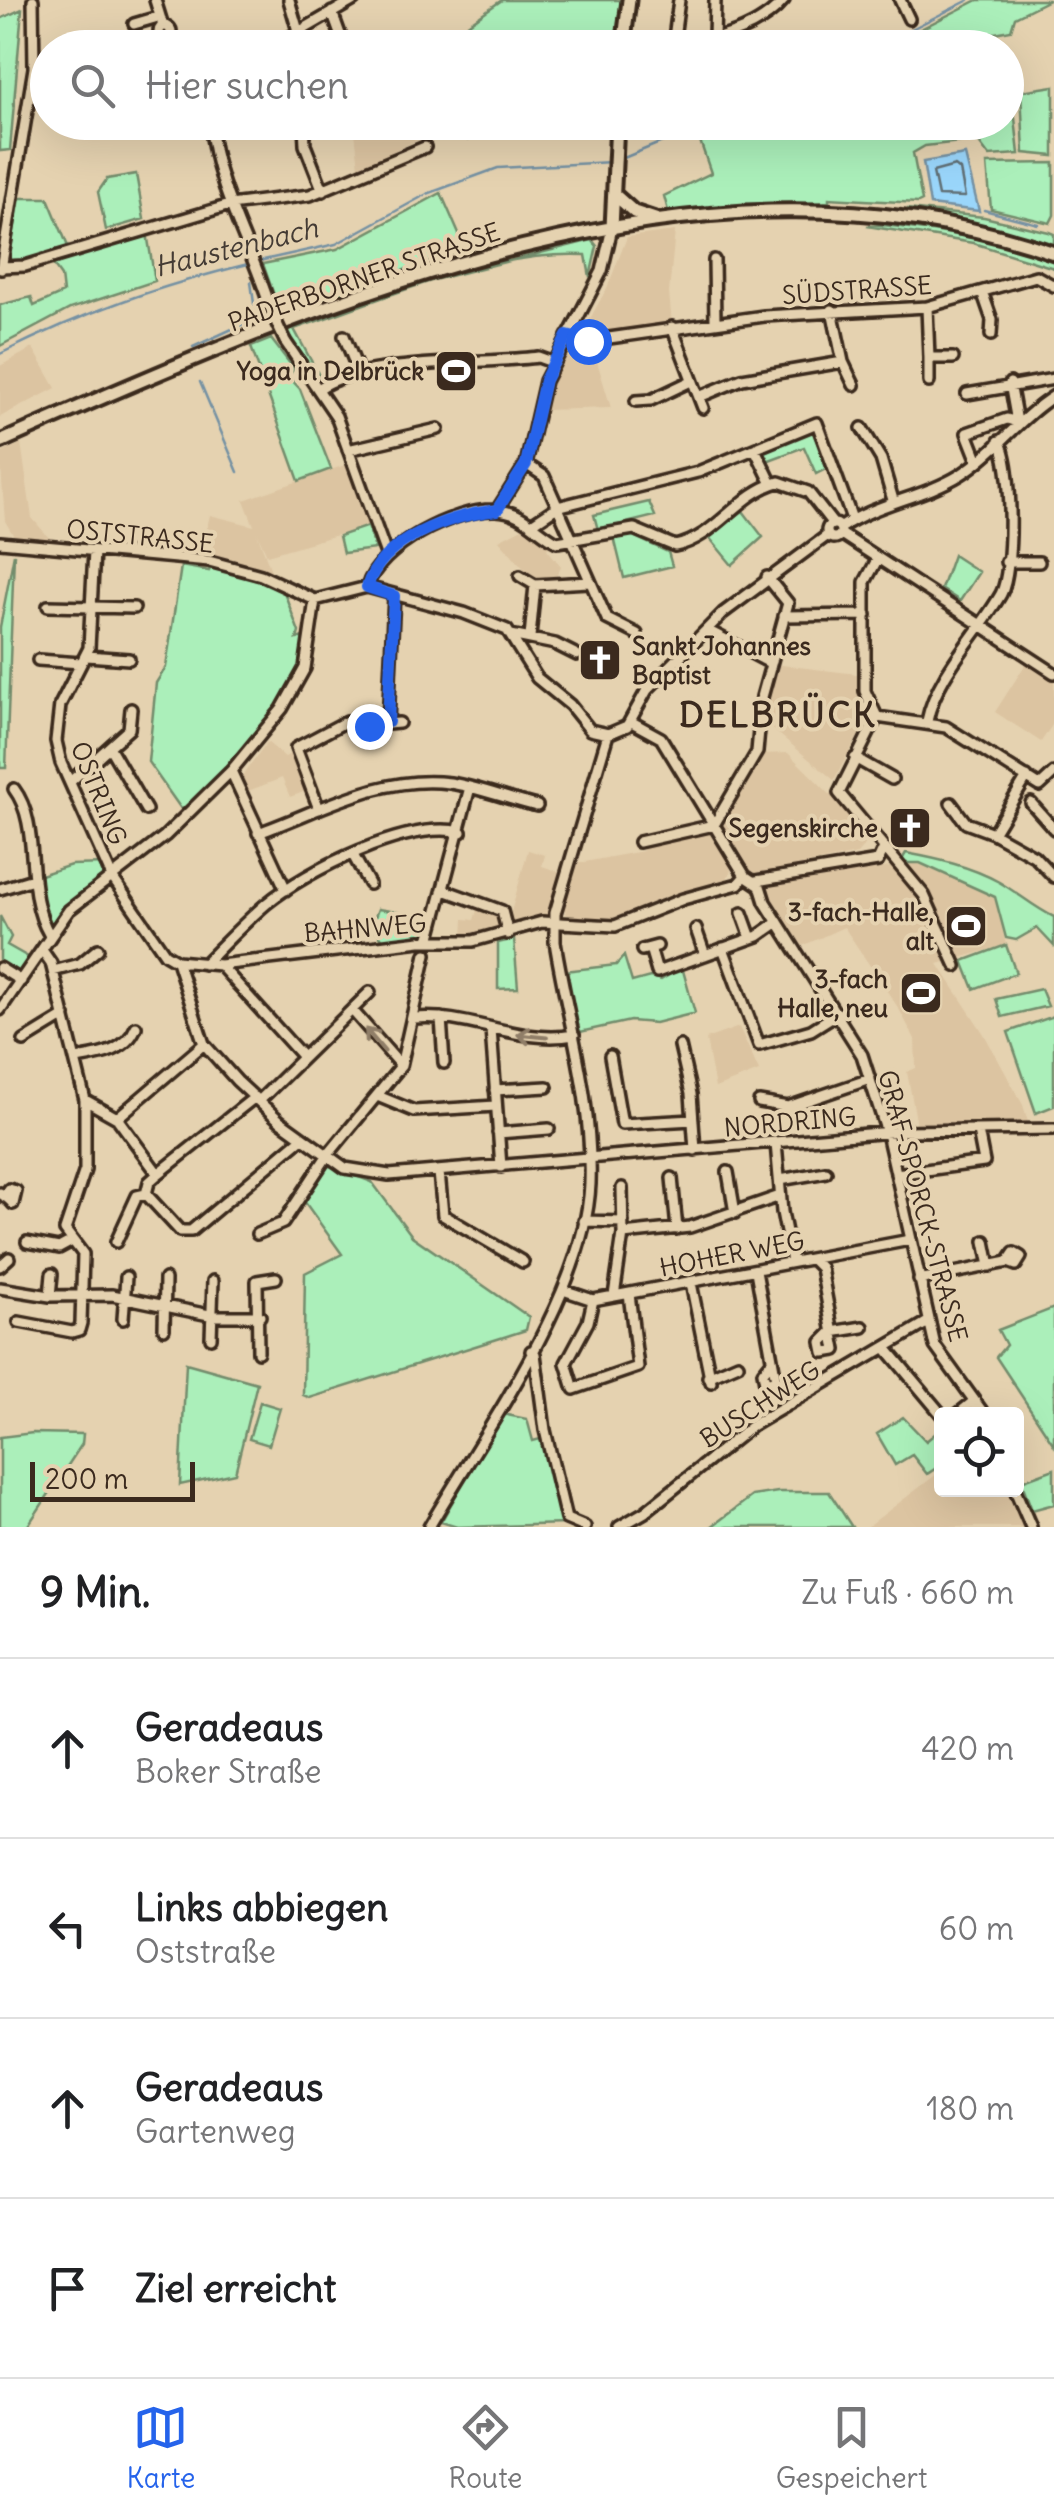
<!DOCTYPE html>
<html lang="de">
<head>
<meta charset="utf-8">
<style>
  :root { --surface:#fff; --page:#f2f2f2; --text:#202124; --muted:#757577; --line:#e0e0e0; --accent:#2563eb }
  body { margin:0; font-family:Delius,sans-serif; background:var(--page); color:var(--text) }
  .controls { position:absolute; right:30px; bottom:30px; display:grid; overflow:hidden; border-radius:10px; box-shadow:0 10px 40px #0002 }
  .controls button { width:90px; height:90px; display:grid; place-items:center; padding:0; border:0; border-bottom:2px solid var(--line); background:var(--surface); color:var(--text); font:50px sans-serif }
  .scale { position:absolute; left:30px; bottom:25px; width:165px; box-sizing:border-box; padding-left:10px; border:5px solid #3b2a1e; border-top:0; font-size:28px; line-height:35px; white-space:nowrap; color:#3b2a1e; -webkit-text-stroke:8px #e5d2b0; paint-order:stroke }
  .stop { position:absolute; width:30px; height:30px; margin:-22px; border:8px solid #2563eb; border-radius:50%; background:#fff }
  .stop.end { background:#2563eb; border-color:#fff; box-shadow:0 2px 10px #0008 }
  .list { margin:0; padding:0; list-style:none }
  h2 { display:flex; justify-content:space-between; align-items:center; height:130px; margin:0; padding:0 40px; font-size:42px }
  h2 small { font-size:32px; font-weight:400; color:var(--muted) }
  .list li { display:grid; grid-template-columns:65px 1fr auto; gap:30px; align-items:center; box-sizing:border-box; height:180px; padding:0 40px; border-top:2px solid var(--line) }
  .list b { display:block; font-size:38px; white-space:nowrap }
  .list p { margin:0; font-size:32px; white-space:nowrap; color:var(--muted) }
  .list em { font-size:32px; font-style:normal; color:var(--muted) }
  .icon { flex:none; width:55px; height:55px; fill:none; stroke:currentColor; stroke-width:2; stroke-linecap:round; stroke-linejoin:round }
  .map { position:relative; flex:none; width:1054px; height:1527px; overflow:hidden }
  .search { position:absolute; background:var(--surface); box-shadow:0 10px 40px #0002; left:30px; right:30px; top:30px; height:110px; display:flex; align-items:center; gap:25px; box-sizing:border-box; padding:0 35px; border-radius:55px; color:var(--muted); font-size:38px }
  .sheet { height:850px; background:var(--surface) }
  nav { display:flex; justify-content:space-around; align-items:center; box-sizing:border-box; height:140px; border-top:2px solid var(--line); background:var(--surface); font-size:28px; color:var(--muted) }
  nav a { display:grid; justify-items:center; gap:5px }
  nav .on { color:var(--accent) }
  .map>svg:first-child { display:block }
  .built { fill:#dcc4a1 }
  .green { fill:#abefba; stroke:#738c6c; stroke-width:2.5 }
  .water { fill:#9ad6fb; stroke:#7491a3; stroke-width:2.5 }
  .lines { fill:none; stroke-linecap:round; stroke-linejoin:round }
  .shore { stroke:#616f76; stroke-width:2.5 }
  .stream { stroke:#7491a3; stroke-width:2.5 }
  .minor-casing { stroke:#3b2a1e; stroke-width:16 }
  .major-casing { stroke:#3b2a1e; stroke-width:19 }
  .minor { stroke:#e5d2b0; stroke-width:9 }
  .major { stroke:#e5d2b0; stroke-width:11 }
  .minor-bridge-casing { stroke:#3b2a1e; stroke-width:16; stroke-linecap:butt }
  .minor-bridge { stroke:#e5d2b0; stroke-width:9 }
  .oneway { stroke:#907e67 }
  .route { stroke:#2563eb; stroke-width:12 }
  .labels { text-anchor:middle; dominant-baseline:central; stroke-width:8; stroke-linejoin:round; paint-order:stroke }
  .street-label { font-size:25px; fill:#3b2a1e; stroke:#e5d2b0 }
  .poi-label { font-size:25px; font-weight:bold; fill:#3b2a1e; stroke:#e5d2b0; text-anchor:end }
  .water-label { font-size:28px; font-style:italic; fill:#443b34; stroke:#e5d2b0 }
  .district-label { font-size:35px; font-weight:bold; letter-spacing:2.5px; fill:#3b2a1e; stroke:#e5d2b0 }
</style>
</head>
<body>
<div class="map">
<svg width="1054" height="1527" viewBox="0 0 1054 1527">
  <rect width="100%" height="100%" fill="#e5d2b0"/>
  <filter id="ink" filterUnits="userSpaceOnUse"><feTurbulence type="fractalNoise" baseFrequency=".01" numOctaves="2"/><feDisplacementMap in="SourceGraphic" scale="20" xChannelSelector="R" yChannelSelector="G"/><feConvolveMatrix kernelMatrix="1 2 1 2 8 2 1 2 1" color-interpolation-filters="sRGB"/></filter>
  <g filter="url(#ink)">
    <path class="built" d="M354,123H421L426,136L359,167Z
      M675,231L669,293L672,324L590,338L611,408L543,410L560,360L574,348L608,286L627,237Z
      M33,348L56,388L0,417V366Z
      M21,443L32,518L51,540L14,536L5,521L0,454Z
      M348,464L368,526L267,555L257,533L273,576L200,556L210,515L254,526L244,500Z
      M528,525L550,545L547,549L561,566L555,579H533L499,540Z
      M1027,662L1054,680V722L1041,742L995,712Z
      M773,664L857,674L868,718L834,780L762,720Z
      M267,742L285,757L293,752L309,790L290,797L282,778L248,791L242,776Z
      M788,753L840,804L868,841L857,854L753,875L721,823L761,754Z
      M708,832L726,855L731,871L726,880L662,898L656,906L611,922L594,923L566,914L562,898L574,864L643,851L645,842Z
      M528,850L545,855L542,866L560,872L547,916L463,938L464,919L474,920L479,903L511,912Z
      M920,862L995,898L1006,945L938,964L984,1034L1023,1105L1029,1125H917L907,1072L916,1068L915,1039L899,1009L844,927L800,947L768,900V887Z
      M739,1027L759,1071L715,1088L706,1039Z
      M941,1471L942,1490H1012L1026,1527H867Z"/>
    <path class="green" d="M502,0H621L615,47H441L440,43Z
      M978,0H1049L1015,17L1011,30L967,38L968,47H885Z
      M22,9L10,150L0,151V19Z
      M1054,86V156L1024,153L1021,91Z
      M1012,91L1019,154L989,156L977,140L925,146L913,153L922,201L918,203L829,198V202L668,211L664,196L711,173L697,132L719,123L1006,122L1007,92Z
      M463,123V122L565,123L517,126L468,140Z
      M1054,163V215L1050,223L991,209L987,164Z
      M136,174L144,219L106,230L98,192L107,179Z
      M441,193L465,248L281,315L263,264L337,249Z
      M20,198H48L69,249L18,262L9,259Z
      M907,209L984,217L1049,232L1054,234V246Z
      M883,225C941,231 999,240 1054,261V268L973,243L867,226Z
      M147,233L155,281L70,309L0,346V305L31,297L34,306L63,293L61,276L51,262Z
      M592,240L597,246L590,277L586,255C488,250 385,299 294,329L321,379L284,331L406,287Z
      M271,339L294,369L288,376L300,389L331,469L299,481L251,347Z
      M811,428L828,468L816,474L804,447L764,462L762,449Z
      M649,502L655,516L598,530L594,515Z
      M743,511L763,537L732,565L708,536Z
      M368,526L375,549L343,553L339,536Z
      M629,534L668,552L672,566L624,578L614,537Z
      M14,554L6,768H0V627Z
      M953,555L979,572L960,601L941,589Z
      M181,566L209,571L211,566L283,589L299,632L297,639L309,635C298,707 234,764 184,813L148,762L156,683L166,667Z
      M906,853C938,859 970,866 999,882C1018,893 1035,908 1054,917V946L1037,928L1016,940L1006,938L995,897L920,863H900Z
      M105,864L102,880L48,928L34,877L71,865Z
      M378,909L429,917L425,934L387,945L372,925Z
      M0,916L11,937L7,945L28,957L19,974L0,964Z
      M514,939L518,988L498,989V943Z
      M1006,945L1016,973L974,989L963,961Z
      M624,956L632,982L650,977L661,980L682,967L695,1013L655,1023L630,1021L580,1032L564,971L616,965Z
      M1041,989L1048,1006L1002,1017L996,999Z
      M1054,1016V1106L1036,1113L1008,1032Z
      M327,1165L372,1182L412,1236L529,1317L526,1330L310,1398L303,1395L305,1273L342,1254L304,1201Z
      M1054,1308V1445L996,1357L1006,1345L998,1330Z
      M186,1363L257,1383L235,1473L180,1485Z
      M260,1402L280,1408L269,1445L249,1439Z
      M502,1414L527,1419L533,1441L544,1438L566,1524L457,1527L441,1522Z
      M903,1417L926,1441L941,1429V1465L927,1474L912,1455L895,1465L877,1434Z
      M33,1433L83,1434L82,1444L27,1527H0V1437Z
      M1054,1469V1504L1032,1510L1021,1481Z
      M778,1492H829L852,1527H711L752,1496Z"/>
    <path class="water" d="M965,155L979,211L930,205L923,162Z"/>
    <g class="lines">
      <path class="shore" d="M955,166L960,170L965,197L938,196L933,172Z"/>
      <path class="stream" d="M874,48L969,0
        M619,160L710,122
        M984,210L1038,224
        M259,261L336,244L427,194L498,168L612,162
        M193,347L256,318L251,282
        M0,354C86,311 159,286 252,263
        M200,382L238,472"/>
      <g class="minor-casing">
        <path id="minor" d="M155,0L163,26
          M289,0L298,31
          M900,0L909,19
          M332,12L345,48
          M134,24L158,17
          M159 32a6 6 0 1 1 12 0a6 6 0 1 1-12 0Z
          M714,38L715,0
          M673,46L679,0
          M271,48L354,0
          M663,48C705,42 755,35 784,0
          M210,122C216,190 253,248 272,313
          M304,122L305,145L323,191
          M714,260L715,322
          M1,267L25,266L230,205L310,195L425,147
          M1,269L34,68L33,0
          M983,294L992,320L991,335
          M927,307L929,358H953
          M832,310L843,362L854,385
          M672,327L703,408
          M344,336L359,373
          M567,336L588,341L764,316L927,307L1036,276L1054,286
          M285,341L336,416L386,554
          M929,382V358
          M320,388C359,360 484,364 538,357L552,362
          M967,394L1054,379
          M699,397L742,379L843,362
          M636,401L651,400L689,382
          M862,428L881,459L893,500
          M755,449L772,484
          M348,450L438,429
          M978,461L967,433L1007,419L1017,422L1010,383
          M526,464L544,476L607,619L637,634
          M497,510L526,464L545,381L602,271L612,228
          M533,523L557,507L698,472L817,423L852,519
          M827 531a7 7 0 1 1 14 0a7 7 0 1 1-14 0Z
          M840,528C877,503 922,498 960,475C995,453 1019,418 1054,396
          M841,534L1054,673
          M0,542L209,561L261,575L315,600L367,587L464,613L507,630L537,678L570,705L590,730L608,734L627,726L647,690L723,613L828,535
          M94,551L89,648L60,705L56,741L61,763L112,877L165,954L177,961L204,1044L237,1081L280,1121L345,1168L389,1175L902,1131L1054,1129
          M878,558L865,582V691L877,717L839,793L924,895L956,966
          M1006,562H1039
          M520,576L535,585L589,582
          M367,587C379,547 454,508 496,510C523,511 536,531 557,542L634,529L675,546C716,538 738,493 779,482L808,492L833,524
          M48,606L134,608
          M784,616L866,615
          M707,630L770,663
          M511,635L555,644L577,655
          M530,637L535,585
          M87,656L129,659
          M38,660L81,663
          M877,717L946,727L1040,786L1054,773
          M630,721L661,738L745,876L760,886L765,902L862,1055L887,1133L935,1346L984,1414
          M927,721C937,673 977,636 1001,594C1014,571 1013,462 999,441
          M388,722L394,595
          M366,726L399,723
          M110,748L146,810
          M855,758L892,779
          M231,771L286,890
          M1027,777L993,833L1034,856L1054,877
          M70,782L129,729L131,709
          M14,789C42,826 23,890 49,934
          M951,803L966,823L993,833
          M1031,803L1054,829
          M319,809L296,748L347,721L358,722
          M258,833C320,811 381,774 450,783C478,787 507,799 537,806
          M639,842L714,825L757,752L762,697L788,603L767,577
          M353,855L369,884
          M756,881L878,861L884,848
          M0,889L33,879
          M444,890L502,911L508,934
          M742,913L751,938
          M696,929L705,955
          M429,941L469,791
          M650,948L657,972L758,936L778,922
          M723,948L759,1045L811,1030L838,1013
          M642,950L657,946
          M177,961L220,965L420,941H473L542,922L615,926L683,899L738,884L745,876
          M204,964C223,945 245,922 266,904C307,870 408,820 461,832
          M220,965L303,1057
          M0,968L21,981
          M53,971L80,964L98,949
          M0,1010L69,910L165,836L231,771L282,709L305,668L315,600
          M352,1010L401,1066
          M415,1018C469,1013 519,1045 574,1035
          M441,1018L444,1063
          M491,1029L501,1167
          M24,1041L65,1016
          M680,1046L691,1094L695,1150
          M610,1056L622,1124L693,1120
          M76,1059C99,1055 126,1052 136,1027
          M495,1090L547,1087
          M380,1097L414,1111L496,1106
          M85,1100L117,1118L158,1174L149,1182L146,1194
          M259,1101L370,992
          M759,1102L788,1107L870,1079
          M117,1118L204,1044
          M498,1133L549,1129
          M776,1143L782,1212L792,1262
          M439,1172L443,1215L523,1262
          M728,1172L735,1213
          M158,1174L255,1097
          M896,1174L984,1162L978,1131
          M672,1178L677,1229
          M780,1180L826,1172
          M0,1193C5,1197 10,1199 13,1204L16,1191L9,1189L5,1197
          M584,1221L623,1222
          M257,1234L283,1223L327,1156L401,1066L426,954
          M623,1234L690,1227L780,1196
          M985,1241L990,1266
          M27,1242L59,1248L72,1241
          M116,1242L137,1196L146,1194L180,1231H191L302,1138
          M814,1261L821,1268L836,1350L824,1352L822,1342L832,1332L863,1327
          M0,1266L9,1258
          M756,1271L776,1380L765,1383L763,1372L772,1361
          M919,1280L1008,1262L1016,1265L1021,1257L1014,1253L1008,1262
          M691,1283L711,1382
          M0,1288L50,1296L112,1295L214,1316H260
          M563,1290L593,1300L910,1240
          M50,1296L52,1274
          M614,1296L623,1234L622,1188
          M593,1300L588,1322L566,1363L574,1389L638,1367L629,1294
          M123,1319L126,1277
          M19,1322L72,1332L79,1330L81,1323L83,1254L65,1230L85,1170V1100L51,963L42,950
          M164,1329L165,1279
          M211,1338L213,1281
          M886,1348L942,1415
          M531,1351L535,1354L545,1430L566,1519L585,1527
          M258,1352L257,1281L276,1278
          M708,1377L738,1364
          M958,1414L974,1401
          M1015,1490L1031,1527
          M429,1527C484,1432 585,1294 590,1184C593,1101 568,1022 555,942V913L608,734
          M619,1527L645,1512L753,1425L928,1322"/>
      </g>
      <g class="major-casing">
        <path id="major" d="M623,48L629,0
          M615,195L634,212L658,220
          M612,228L617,122
          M0,442C321,301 700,130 1054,253"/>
      </g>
      <use href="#minor" class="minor"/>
      <use href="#major" class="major"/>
      <g class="minor-bridge-casing">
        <path id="minor-bridge" d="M272,313L285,341"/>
      </g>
      <use href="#minor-bridge" class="minor-bridge"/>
    </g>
    <defs><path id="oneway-shaft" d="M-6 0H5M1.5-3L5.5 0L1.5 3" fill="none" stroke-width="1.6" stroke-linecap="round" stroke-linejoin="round" transform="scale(2.5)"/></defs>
    <g class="oneway">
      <use href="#oneway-shaft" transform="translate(532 1036) rotate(-174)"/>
      <use href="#oneway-shaft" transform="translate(375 1040) rotate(-130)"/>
    </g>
  </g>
  <g class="lines" filter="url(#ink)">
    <path class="route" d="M369,726L388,722L394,596L367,587C382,538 450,516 497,510L526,464L545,380L567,336L588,341"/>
  </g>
  <defs>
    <g id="stadium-square" transform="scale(2.25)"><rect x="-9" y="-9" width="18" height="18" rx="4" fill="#3b2a1e" stroke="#e5d2b0"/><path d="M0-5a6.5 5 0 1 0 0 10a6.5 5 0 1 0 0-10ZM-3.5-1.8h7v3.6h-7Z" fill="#fff"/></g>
    <g id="church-square" transform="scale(2.25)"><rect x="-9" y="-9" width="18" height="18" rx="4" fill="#3b2a1e" stroke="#e5d2b0"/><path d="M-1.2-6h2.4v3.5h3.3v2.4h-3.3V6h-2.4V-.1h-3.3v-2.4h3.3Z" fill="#fff"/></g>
  </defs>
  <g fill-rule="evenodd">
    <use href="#stadium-square" x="456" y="371"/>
    <use href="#church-square" x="600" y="660"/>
    <use href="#church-square" x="910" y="828"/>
    <use href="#stadium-square" x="966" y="926"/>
    <use href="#stadium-square" x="921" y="993"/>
  </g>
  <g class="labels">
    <g class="street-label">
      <text transform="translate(364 277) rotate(-19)">PADERBORNER STRASSE</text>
      <text transform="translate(857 290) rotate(-4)">SÜDSTRASSE</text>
      <text transform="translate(140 536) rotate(6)">OSTSTRASSE</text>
      <text transform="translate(99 793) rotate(68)">OSTRING</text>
      <text transform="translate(365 928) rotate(-5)">BAHNWEG</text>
      <text transform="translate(790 1122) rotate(-5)">NORDRING</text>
      <text transform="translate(923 1206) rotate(75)">GRAF-SPORCK-STRASSE</text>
      <text transform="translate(732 1254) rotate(-11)">HOHER WEG</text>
      <text transform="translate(760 1404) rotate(-33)">BUSCHWEG</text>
    </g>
    <g class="poi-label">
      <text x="424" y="371">Yoga in Delbrück</text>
      <text x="632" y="646" text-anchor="start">Sankt Johannes<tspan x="632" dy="29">Baptist</tspan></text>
      <text x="878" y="828">Segenskirche</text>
      <text x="934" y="912">3-fach-Halle,<tspan x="934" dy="29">alt</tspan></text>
      <text x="888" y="979">3-fach<tspan x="888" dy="29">Halle, neu</tspan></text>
    </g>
    <g class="water-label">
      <text transform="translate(236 247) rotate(-14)">Haustenbach</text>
    </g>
    <g class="district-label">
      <text x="778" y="714">DELBRÜCK</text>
    </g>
  </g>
</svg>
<div class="controls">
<button><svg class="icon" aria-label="locate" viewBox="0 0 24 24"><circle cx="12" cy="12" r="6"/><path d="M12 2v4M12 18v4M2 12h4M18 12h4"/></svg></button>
</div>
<div class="scale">200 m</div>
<div class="stop" style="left:588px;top:341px"></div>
<div class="stop end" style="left:369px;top:726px"></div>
<div class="search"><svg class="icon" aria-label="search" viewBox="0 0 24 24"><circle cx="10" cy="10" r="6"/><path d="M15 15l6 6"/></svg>Hier suchen</div>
</div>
<section class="sheet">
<h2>9 Min.<small>Zu Fuß · 660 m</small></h2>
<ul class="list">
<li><svg class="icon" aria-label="ahead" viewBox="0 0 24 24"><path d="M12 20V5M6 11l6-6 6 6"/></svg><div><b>Geradeaus</b><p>Boker Straße</p></div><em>420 m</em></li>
<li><svg class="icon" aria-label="left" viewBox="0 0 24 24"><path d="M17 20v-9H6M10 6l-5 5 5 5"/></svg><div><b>Links abbiegen</b><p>Oststraße</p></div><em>60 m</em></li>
<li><svg class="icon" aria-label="ahead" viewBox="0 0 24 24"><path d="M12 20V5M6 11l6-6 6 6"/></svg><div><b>Geradeaus</b><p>Gartenweg</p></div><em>180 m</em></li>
<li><svg class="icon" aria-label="arrive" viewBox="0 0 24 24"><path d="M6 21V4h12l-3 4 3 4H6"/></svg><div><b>Ziel erreicht</b></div></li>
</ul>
</section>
<nav>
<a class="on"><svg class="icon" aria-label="map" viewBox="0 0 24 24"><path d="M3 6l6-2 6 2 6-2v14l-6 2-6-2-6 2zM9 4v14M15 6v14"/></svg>Karte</a>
<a><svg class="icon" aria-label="directions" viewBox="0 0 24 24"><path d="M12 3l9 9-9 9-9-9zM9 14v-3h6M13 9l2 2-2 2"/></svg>Route</a>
<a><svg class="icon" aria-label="saved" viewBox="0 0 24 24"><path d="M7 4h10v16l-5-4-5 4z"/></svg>Gespeichert</a>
</nav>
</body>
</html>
